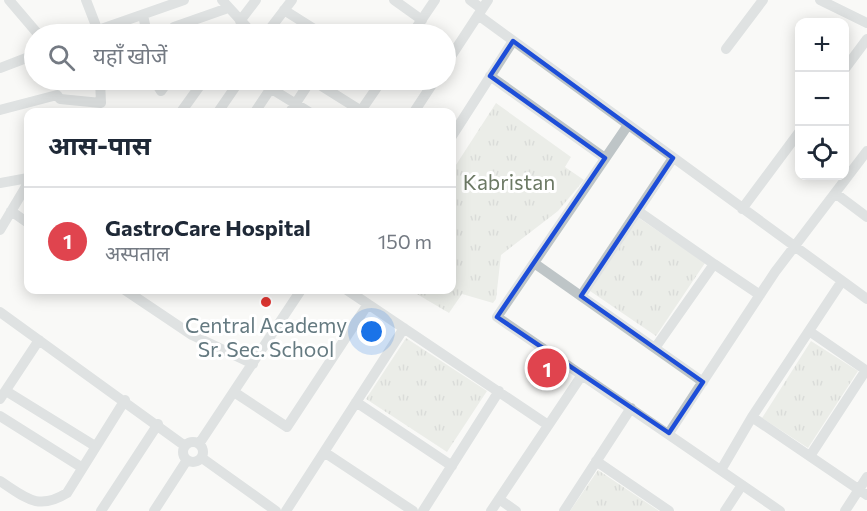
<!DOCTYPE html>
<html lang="hi">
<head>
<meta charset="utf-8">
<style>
  :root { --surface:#fff; --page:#f2f2f3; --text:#1f2937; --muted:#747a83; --line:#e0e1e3; --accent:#7c3aed }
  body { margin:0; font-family:Commissioner,"Noto Sans Devanagari",sans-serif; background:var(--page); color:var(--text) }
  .controls { position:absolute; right:18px; top:18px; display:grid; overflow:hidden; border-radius:12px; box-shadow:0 3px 15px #0003 }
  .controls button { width:54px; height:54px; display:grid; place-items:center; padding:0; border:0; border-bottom:2px solid var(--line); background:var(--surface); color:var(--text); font:30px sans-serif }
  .you { position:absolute; left:372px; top:332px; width:21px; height:21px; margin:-15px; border:4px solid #fff; border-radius:50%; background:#1a73e8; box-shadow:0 0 0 9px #1a73e833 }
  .badge { display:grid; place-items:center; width:39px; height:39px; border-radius:50%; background:var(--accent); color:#fff; font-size:20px; font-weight:700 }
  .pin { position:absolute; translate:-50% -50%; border:3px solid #fff; box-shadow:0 2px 6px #0006 }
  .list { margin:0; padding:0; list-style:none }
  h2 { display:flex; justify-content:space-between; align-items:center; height:78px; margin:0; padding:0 24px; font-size:26px }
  h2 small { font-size:20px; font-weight:400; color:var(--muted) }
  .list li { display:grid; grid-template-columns:39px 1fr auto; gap:18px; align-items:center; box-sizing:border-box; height:108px; padding:0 24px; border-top:2px solid var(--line) }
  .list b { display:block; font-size:22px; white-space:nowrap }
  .list p { margin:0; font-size:20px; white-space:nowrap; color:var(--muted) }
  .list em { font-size:20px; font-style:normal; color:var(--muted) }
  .icon { flex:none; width:33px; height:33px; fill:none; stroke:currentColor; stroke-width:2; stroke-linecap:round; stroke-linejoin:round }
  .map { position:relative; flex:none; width:867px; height:511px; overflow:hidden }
  .search { position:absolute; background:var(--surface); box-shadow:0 3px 15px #0003; left:24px; top:24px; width:432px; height:66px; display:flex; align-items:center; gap:15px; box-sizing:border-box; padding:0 21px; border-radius:33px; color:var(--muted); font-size:22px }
  .panel { position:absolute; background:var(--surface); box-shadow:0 3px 15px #0003; left:24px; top:108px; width:432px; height:186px; border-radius:12px }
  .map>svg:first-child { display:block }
  .grass { fill:url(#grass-tufts) }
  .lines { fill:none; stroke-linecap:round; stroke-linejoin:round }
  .minor { stroke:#bec5c7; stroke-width:10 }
  .marked { fill:none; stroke:#1d4ed8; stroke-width:4.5; stroke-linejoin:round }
  .poi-dot { fill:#df3631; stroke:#fff; stroke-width:2 }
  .labels { text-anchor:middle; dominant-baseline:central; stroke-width:6; stroke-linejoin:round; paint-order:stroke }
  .park-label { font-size:21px; fill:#6c7964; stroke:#fff }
  .poi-label { font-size:21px; fill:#657a81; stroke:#fff }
</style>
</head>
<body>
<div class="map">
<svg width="867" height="511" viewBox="0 0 867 511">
  <defs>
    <pattern id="grass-tufts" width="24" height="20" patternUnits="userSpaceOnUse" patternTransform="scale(1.5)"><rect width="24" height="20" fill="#daded6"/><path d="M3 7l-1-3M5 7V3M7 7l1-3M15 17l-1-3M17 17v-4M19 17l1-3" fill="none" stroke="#b4b9b3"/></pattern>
  </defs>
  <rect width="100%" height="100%" fill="#f9f9f7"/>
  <path class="grass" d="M496,103L571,157L565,167L584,180L558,211L501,255L496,299L493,303L462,294L449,313L410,290H452V171Z
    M639,218L705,263L656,336L590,291Z
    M406,338L487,391L447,452L366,399Z
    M811,341L858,371L808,448L762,418Z
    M598,470L659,511H570Z"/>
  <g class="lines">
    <path class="minor" d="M9,0L38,34
      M86,0L98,31
      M222,0L253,34
      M394,0L422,20
      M470,0L482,9
      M820,0L867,23
      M284,10L322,34
      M143,15L147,34
      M478,15L867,299
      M240,21L256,0
      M87,34L184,0
      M174,34V27L228,8
      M266,34L292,0
      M412,34L435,0
      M726,49L763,0
      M446,64L488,0
      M0,68L34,55
      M844,70L867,39
      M490,76L605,158
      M154,80L161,91L169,80
      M257,80L309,112
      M312,80L363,112
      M0,110L57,95L60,99L101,103L100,80
      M181,112L204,80
      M218,112L240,80
      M255,112L271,88
      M290,112L311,80
      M360,112L382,80
      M414,112L435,80
      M628,125L497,317L780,511
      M452,136L513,41
      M0,183L28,178
      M835,193L867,217
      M742,209L800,131
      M11,211L28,223
      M638,211L714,264L655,348
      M0,230L28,183
      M534,263L703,382
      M714,264L760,295
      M125,290L192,335L253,364
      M347,290L548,425
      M581,296L673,158
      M0,312L185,446
      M809,331L867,371
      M6,391L95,446
      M234,392L287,427L368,304
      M0,399L39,340
      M356,402L452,466
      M0,416L81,467
      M752,417L867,495
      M669,433L775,272L867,151
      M183 452a10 10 0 1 1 20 0a10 10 0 1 1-20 0Z
      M199,444L301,290
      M324,452L413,511
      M810,456L866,370
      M202,458L276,511
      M596,461L669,511
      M721,470L752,417L842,281
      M0,481C26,498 38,511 67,493L125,400
      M499,499L516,511
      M101,511L158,424
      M154,511L187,460
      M286,511L404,328
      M423,511L499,391
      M491,511L582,375
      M564,511L631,408
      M725,511L742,485
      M845,511L867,477"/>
  </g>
  <path d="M0 0H867V511H0ZM513,41L673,158L581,296L703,382L669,433L497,317L605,158L490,76Z" fill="#f9f9f7" fill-opacity=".55" fill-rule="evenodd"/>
  <path class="marked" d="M513,41L673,158L581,296L703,382L669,433L497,317L605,158L490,76Z"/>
  <circle class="poi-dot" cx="266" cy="302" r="6"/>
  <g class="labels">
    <g class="park-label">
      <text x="509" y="181">Kabristan</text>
    </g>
    <g class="poi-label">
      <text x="266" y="324">Central Academy<tspan x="266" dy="24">Sr. Sec. School</tspan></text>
    </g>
  </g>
</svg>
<div class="controls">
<button>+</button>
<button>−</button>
<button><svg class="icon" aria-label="locate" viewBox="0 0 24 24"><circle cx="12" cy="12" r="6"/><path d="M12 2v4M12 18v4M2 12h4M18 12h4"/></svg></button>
</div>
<div class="you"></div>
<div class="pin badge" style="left:547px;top:368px;background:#e0444e">1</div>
<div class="search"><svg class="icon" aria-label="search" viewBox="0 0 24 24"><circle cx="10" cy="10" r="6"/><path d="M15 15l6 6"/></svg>यहाँ खोजें</div>
<section class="panel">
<h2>आस-पास<small></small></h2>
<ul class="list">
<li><span class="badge" style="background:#e0444e">1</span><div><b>GastroCare Hospital</b><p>अस्पताल</p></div><em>150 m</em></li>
</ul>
</section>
</div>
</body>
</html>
